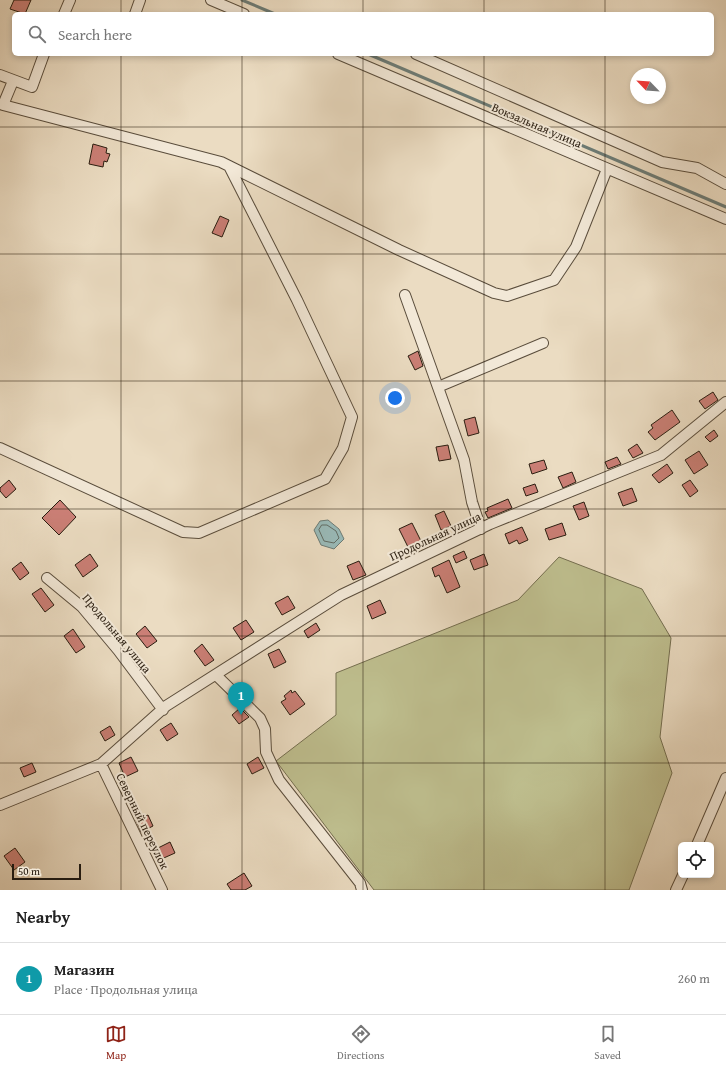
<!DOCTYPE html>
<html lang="en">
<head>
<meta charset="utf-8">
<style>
  :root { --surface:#fff; --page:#f2f2f2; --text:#222; --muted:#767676; --line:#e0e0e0; --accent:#8f2418 }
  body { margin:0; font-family:"Gentium Book Plus",serif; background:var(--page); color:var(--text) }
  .controls { position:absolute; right:12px; bottom:12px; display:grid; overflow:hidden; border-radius:6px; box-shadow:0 2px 6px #0003 }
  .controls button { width:36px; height:36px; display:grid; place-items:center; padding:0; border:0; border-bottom:1px solid var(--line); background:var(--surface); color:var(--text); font:20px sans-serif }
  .compass { position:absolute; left:630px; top:68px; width:36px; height:36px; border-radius:50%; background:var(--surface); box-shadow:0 2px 6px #0003; rotate:295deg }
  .scale { position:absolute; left:12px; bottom:10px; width:69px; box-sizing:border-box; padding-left:4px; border:2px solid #291d10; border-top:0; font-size:11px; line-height:14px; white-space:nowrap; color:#291d10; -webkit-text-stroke:3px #f2e8d7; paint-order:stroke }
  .you { position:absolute; left:395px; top:398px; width:14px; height:14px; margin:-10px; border:3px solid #fff; border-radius:50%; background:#1a73e8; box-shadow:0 0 0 6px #1a73e833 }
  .badge { display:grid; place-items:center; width:26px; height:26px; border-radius:50%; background:var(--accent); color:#fff; font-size:13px; font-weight:700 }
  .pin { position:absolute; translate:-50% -33px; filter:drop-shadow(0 1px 2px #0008) }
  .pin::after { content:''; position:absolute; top:21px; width:14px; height:12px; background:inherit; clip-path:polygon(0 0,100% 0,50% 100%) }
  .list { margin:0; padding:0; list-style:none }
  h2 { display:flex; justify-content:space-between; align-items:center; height:52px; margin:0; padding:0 16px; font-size:17px }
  h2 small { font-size:13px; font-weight:400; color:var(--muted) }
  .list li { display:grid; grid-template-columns:26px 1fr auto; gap:12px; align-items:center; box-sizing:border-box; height:72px; padding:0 16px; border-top:1px solid var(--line) }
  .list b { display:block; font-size:15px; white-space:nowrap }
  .list p { margin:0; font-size:13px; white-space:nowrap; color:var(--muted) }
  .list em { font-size:13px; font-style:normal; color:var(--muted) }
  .icon { flex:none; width:22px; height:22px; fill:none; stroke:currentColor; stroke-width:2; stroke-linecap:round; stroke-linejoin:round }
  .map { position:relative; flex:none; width:726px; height:890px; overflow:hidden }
  .search { position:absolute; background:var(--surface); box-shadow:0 2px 6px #0003; left:12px; right:12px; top:12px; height:44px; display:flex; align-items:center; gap:10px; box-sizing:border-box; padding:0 14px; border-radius:6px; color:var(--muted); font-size:15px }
  .sheet { height:124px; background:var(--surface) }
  nav { display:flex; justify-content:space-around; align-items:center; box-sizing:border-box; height:56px; border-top:1px solid var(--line); background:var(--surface); font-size:11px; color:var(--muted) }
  nav a { display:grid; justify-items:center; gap:2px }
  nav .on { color:var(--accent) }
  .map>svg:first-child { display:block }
  .green { fill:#bebe8e; stroke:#746e4f }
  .water { fill:#99bab8; stroke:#6c7b75 }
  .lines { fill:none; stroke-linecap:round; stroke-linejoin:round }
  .shore { stroke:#616c64; stroke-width:1 }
  .stream { stroke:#6c7b75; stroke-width:3 }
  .building { fill:#cb7f76; stroke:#291d10 }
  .minor-casing { stroke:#5a4d3c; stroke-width:12 }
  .minor { stroke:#f2e8d7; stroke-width:10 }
  .grid { fill:none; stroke:#291d10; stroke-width:1; stroke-opacity:0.55 }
  .labels { text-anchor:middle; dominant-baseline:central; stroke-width:4; stroke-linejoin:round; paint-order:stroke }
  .street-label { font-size:12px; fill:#291d10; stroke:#f2e8d7 }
</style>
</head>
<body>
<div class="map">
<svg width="726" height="890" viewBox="0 0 726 890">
  <rect width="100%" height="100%" fill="#ebdcc2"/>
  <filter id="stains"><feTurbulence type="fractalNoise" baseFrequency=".005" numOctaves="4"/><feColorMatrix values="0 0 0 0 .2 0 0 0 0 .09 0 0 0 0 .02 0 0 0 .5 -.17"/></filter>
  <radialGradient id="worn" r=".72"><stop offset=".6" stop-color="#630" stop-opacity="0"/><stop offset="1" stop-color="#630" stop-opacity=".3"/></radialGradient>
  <path class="green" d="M559,557L642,589L671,638L660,737L672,773L629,890H374L276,761L336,715V673L518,600Z"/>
  <path class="water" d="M328,520L339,529L344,539L334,549L321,545L314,530L320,521Z"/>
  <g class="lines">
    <path class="shore" d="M322,525H327L336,531L339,538L334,543L324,541L319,530Z"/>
    <path class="stream" d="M242,0L275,14
      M368,54L726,207"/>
  </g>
  <path class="building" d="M14,0H31L25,14L10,9Z
    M93,144L107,148L106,153L110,154L107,162L104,161L103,167L89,164Z
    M220,216L229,220L222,237L212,233Z
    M418,351L423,366L415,370L408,356Z
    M713,392L718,400L705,409L699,401Z
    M672,410L680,422L655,440L648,432L653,428L651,425Z
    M475,417L479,433L468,436L464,420Z
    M714,430L718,436L710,442L705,437Z
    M637,444L643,453L633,458L628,450Z
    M448,445L451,459L439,461L436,447Z
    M699,451L708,465L694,474L685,460Z
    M617,457L621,464L608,469L605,462Z
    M544,460L547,469L532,474L529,464Z
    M667,464L673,473L659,483L652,475Z
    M572,472L576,482L563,488L558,477Z
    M9,480L16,489L6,498L0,491V488Z
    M690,480L698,491L690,497L682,485Z
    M535,484L538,492L526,496L523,488Z
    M632,488L637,501L623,506L618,493Z
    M508,499L512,508L488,518L485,512L488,511L487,508Z
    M60,500L76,517L59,535L42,518Z
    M584,502L589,516L579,520L573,506Z
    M444,511L451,526L441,530L435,515Z
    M412,523L421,541L408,547L399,529Z
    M562,523L566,535L549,540L545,529Z
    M522,527L528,540L519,544L517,540L509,544L505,534Z
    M464,551L467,558L456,563L453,556Z
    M90,554L98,566L83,577L75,565Z
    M484,554L488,565L474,570L470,560Z
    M449,560L460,587L447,593L439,575L435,577L432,568Z
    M359,561L366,575L353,580L347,566Z
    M21,562L29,573L20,580L12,569Z
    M41,588L54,605L45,612L32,594Z
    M288,596L295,608L282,615L275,603Z
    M380,600L386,613L372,619L367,606Z
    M246,620L254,632L241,640L233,628Z
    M316,623L320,630L308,638L304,631Z
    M145,626L157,641L147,648L136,634Z
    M73,629L85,647L76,653L64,636Z
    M202,644L214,660L205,666L194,651Z
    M279,649L286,662L274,668L268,654Z
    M291,690L292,693L295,691L305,704L290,715L281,702L286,699L284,696Z
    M240,708L249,717L239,724L232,715Z
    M171,723L178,734L167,741L160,730Z
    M110,726L115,735L105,741L100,732Z
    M131,757L138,771L125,777L119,763Z
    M258,757L264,768L252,774L247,764Z
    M32,763L36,772L24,777L20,768Z
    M148,815L153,826L141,832L136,820Z
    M170,842L175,853L157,861L152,851Z
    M15,848L25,862L14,870L4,856Z
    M244,873L252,886L245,890H231L227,884Z"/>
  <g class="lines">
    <g class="minor-casing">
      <path id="minor" d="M211,0L244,14
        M64,14L70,0
        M135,14L140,0
        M338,54L726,219
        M416,54L662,162L697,168L726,184
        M0,75L32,87L44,54
        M13,81L3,105L221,162L399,250L494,293L507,296L554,280L576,247L607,169
        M405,295L464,460L472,502L481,529
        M438,387L543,343
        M0,448L183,532L199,533L325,479L343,448L352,417L297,300L229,166
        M47,578L82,607L118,650L163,710
        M216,675L260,718L265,729L266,752L279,780L360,883L362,890
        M101,764L162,890
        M0,805L101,764L166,706L341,595L490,524L661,455L726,402
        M697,845L726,778
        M676,890L683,875"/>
    </g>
    <use href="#minor" class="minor"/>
  </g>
  <path class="grid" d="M121,0V14M242,0V14M363,0V14M484,0V14M605,0V14M121,54V890M242,54V890M363,54V890M484,54V890M605,54V890M0,127H726M0,254H726M0,381H726M0,509H726M0,636H726M0,763H726"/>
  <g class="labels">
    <g class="street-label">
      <text transform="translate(537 125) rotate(23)">Вокзальная улица</text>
      <text transform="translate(435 536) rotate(-25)">Продольная улица</text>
      <text transform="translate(117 633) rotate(50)">Продольная улица</text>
      <text transform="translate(143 821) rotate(64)">Северный переулок</text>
    </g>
  </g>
  <rect width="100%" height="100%" filter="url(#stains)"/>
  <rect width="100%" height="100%" fill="url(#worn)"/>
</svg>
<div class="controls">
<button><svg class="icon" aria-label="locate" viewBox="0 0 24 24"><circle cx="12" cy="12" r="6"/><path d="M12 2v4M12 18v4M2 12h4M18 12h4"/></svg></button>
</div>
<svg class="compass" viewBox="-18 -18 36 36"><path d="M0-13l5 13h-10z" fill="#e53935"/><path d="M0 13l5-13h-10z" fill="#767676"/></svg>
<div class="scale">50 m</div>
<div class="you"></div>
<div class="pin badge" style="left:241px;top:715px;background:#0f9aa8">1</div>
<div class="search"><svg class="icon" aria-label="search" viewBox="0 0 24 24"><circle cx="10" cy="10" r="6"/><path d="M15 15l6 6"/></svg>Search here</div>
</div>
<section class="sheet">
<h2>Nearby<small></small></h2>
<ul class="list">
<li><span class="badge" style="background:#0f9aa8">1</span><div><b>Магазин</b><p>Place · Продольная улица</p></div><em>260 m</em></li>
</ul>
</section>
<nav>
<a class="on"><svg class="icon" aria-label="map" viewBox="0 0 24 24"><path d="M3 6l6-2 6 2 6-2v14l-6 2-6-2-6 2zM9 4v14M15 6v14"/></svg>Map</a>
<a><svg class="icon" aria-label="directions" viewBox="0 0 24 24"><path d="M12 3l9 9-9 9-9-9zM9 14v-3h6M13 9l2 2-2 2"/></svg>Directions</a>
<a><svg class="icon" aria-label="saved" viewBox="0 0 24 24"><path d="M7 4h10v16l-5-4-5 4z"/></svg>Saved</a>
</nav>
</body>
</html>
